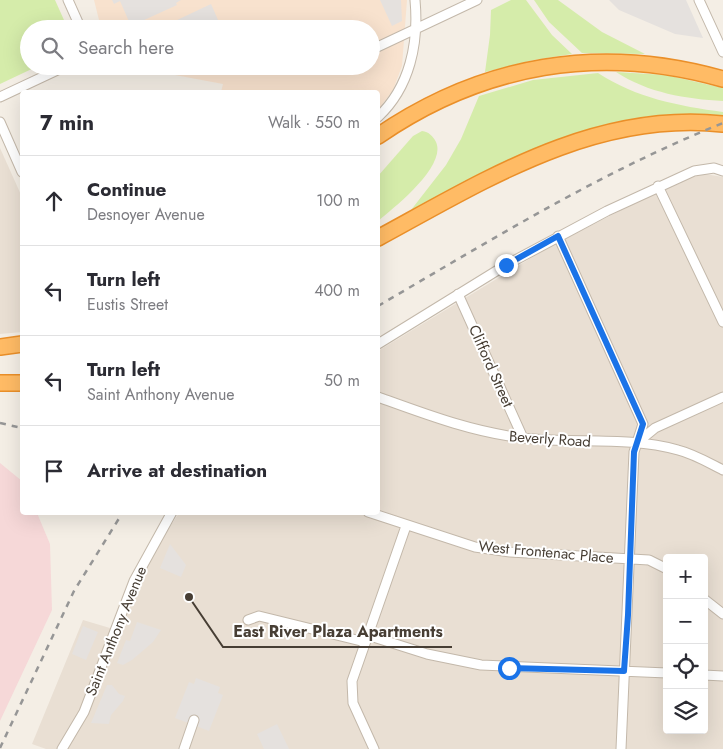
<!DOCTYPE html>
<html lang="en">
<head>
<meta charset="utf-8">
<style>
  :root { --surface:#fff; --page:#f2f2f3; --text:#2b2b33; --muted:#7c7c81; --line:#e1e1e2 }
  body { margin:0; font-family:Jost,sans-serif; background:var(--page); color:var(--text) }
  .controls { position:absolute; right:15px; bottom:15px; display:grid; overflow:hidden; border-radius:5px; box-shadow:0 5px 20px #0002 }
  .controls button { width:45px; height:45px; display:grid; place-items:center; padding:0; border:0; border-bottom:1px solid var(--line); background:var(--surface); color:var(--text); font:25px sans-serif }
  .stop { position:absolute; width:15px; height:15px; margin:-11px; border:4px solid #1a73e8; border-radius:50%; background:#fff }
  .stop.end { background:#1a73e8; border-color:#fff; box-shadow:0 1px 5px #0008 }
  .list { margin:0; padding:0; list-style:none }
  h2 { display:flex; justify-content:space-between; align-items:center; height:65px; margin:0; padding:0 20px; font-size:21px }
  h2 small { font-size:16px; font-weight:400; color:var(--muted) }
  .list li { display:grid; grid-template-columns:32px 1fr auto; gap:15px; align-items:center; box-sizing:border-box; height:90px; padding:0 20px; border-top:1px solid var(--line) }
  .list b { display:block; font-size:19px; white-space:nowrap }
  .list p { margin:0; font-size:16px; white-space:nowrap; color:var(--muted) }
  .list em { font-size:16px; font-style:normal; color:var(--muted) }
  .icon { flex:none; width:28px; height:28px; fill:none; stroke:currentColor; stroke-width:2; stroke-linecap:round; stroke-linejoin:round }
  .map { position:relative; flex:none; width:723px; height:749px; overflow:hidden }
  .search { position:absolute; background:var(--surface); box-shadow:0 5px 20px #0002; left:20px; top:20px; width:360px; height:55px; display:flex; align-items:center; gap:12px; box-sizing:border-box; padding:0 18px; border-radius:28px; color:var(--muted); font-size:19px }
  .panel { position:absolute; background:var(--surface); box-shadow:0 5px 20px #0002; left:20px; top:90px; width:360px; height:425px; border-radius:5px }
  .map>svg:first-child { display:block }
  .residential { fill:#e9dfd3; fill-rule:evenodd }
  .commercial { fill:#f8e2ce }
  .medical { fill:#f6d8d8 }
  .green { fill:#d5ecaa }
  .parking { fill:#e5e1de }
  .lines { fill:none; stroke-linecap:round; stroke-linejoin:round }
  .minor-casing { stroke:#c3b8aa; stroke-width:11 }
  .motorway-casing { stroke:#ea8f29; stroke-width:18 }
  .minor { stroke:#fff; stroke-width:9 }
  .motorway { stroke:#ffbb65; stroke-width:15 }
  .rail { stroke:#969696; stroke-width:2.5; stroke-dasharray:6 6; stroke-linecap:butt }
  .route { stroke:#1a73e8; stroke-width:6 }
  .labels { text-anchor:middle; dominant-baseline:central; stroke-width:4; stroke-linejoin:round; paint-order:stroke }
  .street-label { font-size:15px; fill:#473e34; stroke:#fff }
  .leader { fill:none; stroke:#473e34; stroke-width:2 }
  .callout-dot { fill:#473e34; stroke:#fff; stroke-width:2 }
  .callout-label { font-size:16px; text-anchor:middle; font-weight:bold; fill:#473e34; stroke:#fff; stroke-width:4; stroke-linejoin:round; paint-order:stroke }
</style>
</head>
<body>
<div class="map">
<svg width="723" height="749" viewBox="0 0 723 749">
  <rect width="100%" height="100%" fill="#f4eee5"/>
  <path class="residential" d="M0,148L22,197V332L0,334Z
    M705,174L723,177V749H46L32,744L83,620L120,631L154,551L179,513L378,512V351L549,247L651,195L689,178ZM667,558H704V730H667Z"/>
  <path class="commercial" d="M94,0H407L402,66L393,90L378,110V92H221L223,84L175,75L158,66H371V29H109L99,20Z"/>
  <path class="medical" d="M0,463L22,481V512L37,513L50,544L52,610L0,721Z"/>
  <path class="green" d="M0,0H55L68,29H29V66H38L0,84Z
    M511,0H526L552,35L572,54L534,60L485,72L490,35L491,10Z
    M534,0H558L602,32L645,54L582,53L549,22Z
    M616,72L666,75L723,88V101C686,99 648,93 616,72Z
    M598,73C636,98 679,106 723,112V117C605,102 512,159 411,210L446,165L461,139L479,96L533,80Z
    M422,131C429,132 433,136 436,142C447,166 394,208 378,221V176L413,136Z"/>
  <path class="parking" d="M112,0H181L176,3L177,5L131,26L120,1L114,4Z
    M380,0H401L402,21L392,26Z
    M609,0H686L703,38L675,34L619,10Z
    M211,4L222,29H172L177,24L175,21Z
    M170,544L186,565L181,577L160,568Z
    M137,622L161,630L153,642L132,660L123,665L117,663L126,640L130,641Z
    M83,626L98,632L86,660L72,654Z
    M196,678L220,687L218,693L223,695L209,731L175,718L189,682L194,684Z
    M107,685H112L119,694L125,696L123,701L111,715L109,724L91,723Z
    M277,724L289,749H264L257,734Z"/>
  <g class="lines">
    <g class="minor-casing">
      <path id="minor" d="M68,0L81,29
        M699,0L723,52
        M371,50L477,0
        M0,97L66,66
        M378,117C410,87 419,43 415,0
        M0,122L22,172
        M658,186L723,322
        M558,236L643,424L634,452L621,749
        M458,294L523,438
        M378,344L506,265L607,211L694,171L714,168L723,171
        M378,397C425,414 472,432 523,438C574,444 628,436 678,450C694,454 709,463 723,470
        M638,442L655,428L723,397
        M368,512L475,547L510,552L649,560L667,569
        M704,599L723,614
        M248,620L259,616L365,642
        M367,635L427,654L481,665L667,673
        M704,675L723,676
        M62,749L84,712L134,581L172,512
        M184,749L194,720
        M374,749L353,703L352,681L406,526"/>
    </g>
    <g class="motorway-casing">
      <path id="motorway" d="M378,136C483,64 600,44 723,79
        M378,238C485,180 595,110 723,124
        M0,347L22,344
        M0,383H22"/>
    </g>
    <use href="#minor" class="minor"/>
    <use href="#motorway" class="motorway"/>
    <path class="rail" d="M378,306C491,240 601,172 723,123
      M0,423L22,428
      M0,748L74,591L123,512"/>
  </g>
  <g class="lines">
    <path class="route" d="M506,265L558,236L643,424L634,452L628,615L624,671L509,668"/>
  </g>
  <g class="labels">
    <g class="street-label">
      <text transform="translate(491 366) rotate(66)">Clifford Street</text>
      <text transform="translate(550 439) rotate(4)">Beverly Road</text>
      <text transform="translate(546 552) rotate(5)">West Frontenac Place</text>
      <text transform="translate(116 631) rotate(-68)">Saint Anthony Avenue</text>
    </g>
  </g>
  <path class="leader" d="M189 597L223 647H452"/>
  <circle class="callout-dot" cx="189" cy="597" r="5"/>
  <g class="callout-label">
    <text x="338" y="637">East River Plaza Apartments</text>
  </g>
</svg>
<div class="controls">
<button>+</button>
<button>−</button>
<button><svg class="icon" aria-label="locate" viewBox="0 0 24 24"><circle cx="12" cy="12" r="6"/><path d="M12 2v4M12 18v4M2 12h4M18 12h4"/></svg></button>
<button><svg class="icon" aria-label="layers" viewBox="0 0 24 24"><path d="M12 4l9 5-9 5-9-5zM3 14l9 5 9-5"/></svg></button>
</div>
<div class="stop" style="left:509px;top:668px"></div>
<div class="stop end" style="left:506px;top:265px"></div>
<div class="search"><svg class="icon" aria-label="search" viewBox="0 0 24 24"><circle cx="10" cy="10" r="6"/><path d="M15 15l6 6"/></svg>Search here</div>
<section class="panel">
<h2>7 min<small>Walk · 550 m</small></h2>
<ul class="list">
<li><svg class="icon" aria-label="ahead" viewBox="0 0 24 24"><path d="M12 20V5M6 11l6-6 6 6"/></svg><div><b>Continue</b><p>Desnoyer Avenue</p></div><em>100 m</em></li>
<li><svg class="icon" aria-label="left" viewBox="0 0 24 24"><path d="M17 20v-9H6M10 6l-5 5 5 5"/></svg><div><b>Turn left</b><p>Eustis Street</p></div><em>400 m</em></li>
<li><svg class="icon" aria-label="left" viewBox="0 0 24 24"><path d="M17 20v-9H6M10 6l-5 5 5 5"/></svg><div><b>Turn left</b><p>Saint Anthony Avenue</p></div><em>50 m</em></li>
<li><svg class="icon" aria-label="arrive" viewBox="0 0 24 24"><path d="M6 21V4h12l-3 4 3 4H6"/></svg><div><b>Arrive at destination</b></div></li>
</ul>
</section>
</div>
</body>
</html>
